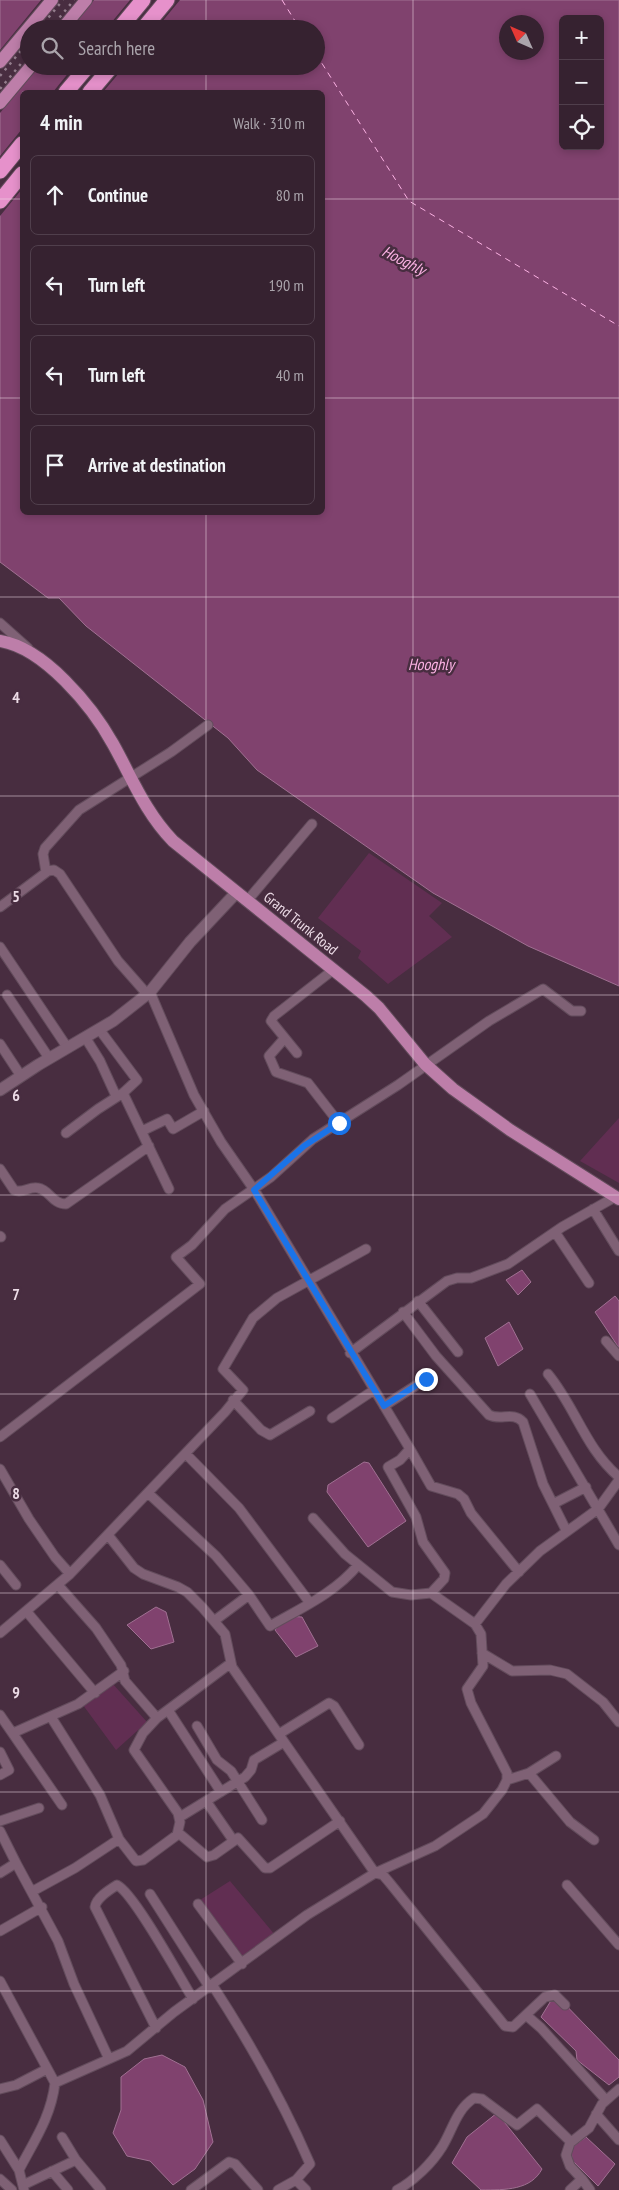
<!DOCTYPE html>
<html lang="en">
<head>
<meta charset="utf-8">
<style>
  :root { --surface:#362230; --page:#412f3c; --text:#f1f3f6; --muted:#aaa4ab; --line:#503f4c }
  body { margin:0; font-family:"PT Sans Narrow",sans-serif; background:var(--page); color:var(--text) }
  .controls { position:absolute; right:15px; top:15px; display:grid; overflow:hidden; border-radius:8px; box-shadow:0 2px 8px #0003 }
  .controls button { width:45px; height:45px; display:grid; place-items:center; padding:0; border:0; border-bottom:1px solid var(--line); background:var(--surface); color:var(--text); font:25px sans-serif }
  .compass { position:absolute; left:499px; top:15px; width:45px; height:45px; border-radius:50%; background:var(--surface); box-shadow:0 2px 8px #0003; rotate:315deg }
  .stop { position:absolute; width:15px; height:15px; margin:-11px; border:4px solid #1a73e8; border-radius:50%; background:#fff }
  .stop.end { background:#1a73e8; border-color:#fff; box-shadow:0 1px 5px #0008 }
  .list { margin:0; padding:0; list-style:none }
  h2 { display:flex; justify-content:space-between; align-items:center; height:65px; margin:0; padding:0 20px; font-size:21px }
  h2 small { font-size:16px; font-weight:400; color:var(--muted) }
  .list li { display:grid; grid-template-columns:32px 1fr auto; gap:15px; align-items:center; box-sizing:border-box; height:80px; margin:0 10px 10px; padding:0 10px; border:1px solid var(--line); border-radius:8px }
  .list b { display:block; font-size:19px; white-space:nowrap }
  .list em { font-size:16px; font-style:normal; color:var(--muted) }
  .icon { flex:none; width:28px; height:28px; fill:none; stroke:currentColor; stroke-width:2; stroke-linecap:round; stroke-linejoin:round }
  .map { position:relative; flex:none; width:619px; height:2190px; overflow:hidden }
  .search { position:absolute; background:var(--surface); box-shadow:0 2px 8px #0003; left:20px; top:20px; width:305px; height:55px; display:flex; align-items:center; gap:12px; box-sizing:border-box; padding:0 18px; border-radius:28px; color:var(--muted); font-size:19px }
  .panel { position:absolute; background:var(--surface); box-shadow:0 2px 8px #0003; left:20px; top:90px; width:305px; height:425px; border-radius:8px }
  .map>svg:first-child { display:block }
  .green { fill:#612e52 }
  .water { fill:#80426e; stroke:#a07092; fill-rule:evenodd }
  .pier { fill:#482d40 }
  .lines { fill:none; stroke-linecap:round; stroke-linejoin:round }
  .ferry { stroke:#fcb2e4; stroke-width:1; stroke-dasharray:6 5; stroke-linecap:butt }
  .minor-casing { stroke:#634c5c; stroke-width:11 }
  .tertiary-casing { stroke:#634c5c; stroke-width:13 }
  .primary-casing { stroke:#634c5c; stroke-width:14 }
  .motorway-casing { stroke:#634c5c; stroke-width:17 }
  .minor { stroke:#7f6175; stroke-width:9 }
  .tertiary { stroke:#7f6175; stroke-width:11 }
  .primary { stroke:#bd7ea9; stroke-width:12 }
  .motorway { stroke:#e691cb; stroke-width:15 }
  .rail { stroke:#937d8c; stroke-width:2.5; stroke-dasharray:2.5 5; stroke-linecap:butt }
  .route { stroke:#1a73e8; stroke-width:6 }
  .grid { fill:none; stroke:#ecdbe6; stroke-width:1; stroke-opacity:0.55 }
  .labels { text-anchor:middle; dominant-baseline:central; stroke-width:5; stroke-linejoin:round; paint-order:stroke }
  .street-label { font-size:15px; fill:#ecdbe6; stroke:#482d40 }
  .water-label { font-size:16px; font-style:italic; fill:#fcb2e4; stroke:#482d40 }
  .grid-label { font-size:16px; text-anchor:middle; font-weight:bold; fill:#ecdbe6; stroke:#482d40; stroke-width:5; stroke-linejoin:round; paint-order:stroke }
</style>
</head>
<body>
<div class="map">
<svg width="619" height="2190" viewBox="0 0 619 2190">
  <rect width="100%" height="100%" fill="#482d40"/>
  <path class="green" d="M369,853L442,903L429,916L452,937L388,984L358,958L361,951L318,918Z
    M619,1118V1183L580,1161Z
    M112,1683L147,1722L116,1750L80,1701Z
    M230,1881L275,1935L243,1957L200,1900Z"/>
  <path class="water" d="M0,0H619V986L528,946L433,893L257,770L228,738L86,626L59,598H48L0,562ZM563,19H600V146H563ZM506,22H536V52H506ZM29,29H316V66H29ZM22,92H322V512H22Z
    M522,1270L531,1282L518,1295L506,1280Z
    M615,1296L619,1301V1348L595,1312Z
    M509,1322L523,1349L498,1366L485,1338Z
    M364,1462L369,1463L406,1521L368,1547L327,1492L328,1485Z
    M156,1607L166,1612L174,1642L151,1649L127,1625Z
    M286,1616L302,1617L318,1646L296,1657L275,1630Z
    M555,1994L619,2060V2077L609,2085L577,2060L576,2051L541,2017Z
    M162,2055L185,2067L203,2100L213,2142L195,2169L173,2185L150,2161L127,2156L113,2133L121,2110V2077L144,2059Z
    M497,2113L542,2169C531,2190 506,2190 481,2190L452,2163L467,2137Z
    M586,2137L615,2164L598,2186L572,2160L571,2148Z"/>
  <path class="pier" d="M41,0H94L70,29H29V66H39L0,113V50Z
    M130,0H180L156,29H106Z
    M74,66H125L103,92H53Z
    M22,129V189L0,216V156Z"/>
  <g class="lines">
    <path class="ferry" d="M282,0L300,29
      M316,54L409,201L619,326"/>
    <g class="minor-casing">
      <path id="minor" d="M0,623L28,648
        M46,872L43,854L45,848L79,810L171,752L208,725
        M247,901L312,824
        M0,907L48,871L54,870L60,874L118,961L147,994
        M0,947L67,1047
        M150,992L194,1095L221,1142L255,1191L410,1449L400,1460L388,1467L416,1517L423,1542L445,1573L444,1579L431,1593
        M7,995L49,1058
        M85,1037L100,1061L116,1096
        M284,1039L269,1056L276,1072L308,1083L339,1123
        M0,1044L21,1076
        M297,1053L271,1021L274,1016L333,970
        M123,1093L169,1189
        M142,1131L167,1119L173,1129L204,1111
        M66,1133L98,1109L123,1093L137,1080L99,1029
        M0,1169L14,1190C23,1194 29,1186 38,1188C50,1190 52,1204 66,1204L149,1146
        M593,1209L619,1251
        M555,1232L589,1283
        M0,1236L1,1237
        M418,1301L458,1352
        M403,1312L436,1356L489,1415C501,1421 513,1411 523,1422L543,1484L566,1530
        M606,1341L619,1356
        M350,1353L447,1281L457,1278H471L508,1264L562,1227L615,1197
        M548,1374C576,1408 585,1448 619,1477
        M530,1394L619,1545
        M233,1400L261,1430L270,1435L310,1411
        M384,1406L426,1379
        M332,1418L374,1390
        M0,1437L200,1284L176,1257L192,1245L225,1209L271,1177L313,1139L398,1085L489,1021L543,989L572,1011H581
        M410,1449L431,1486L458,1494L464,1499L471,1513L519,1572
        M186,1454L239,1508L310,1603
        M0,1469L29,1519L55,1557L70,1574
        M148,1493L216,1556L249,1595
        M553,1504L586,1487
        M313,1518L345,1554L392,1592L411,1595L431,1593L475,1624
        M108,1535L134,1568L143,1574L178,1587L187,1592L202,1607L225,1634L232,1667L375,1873L383,1875L389,1882L505,2026L513,2027L545,1997L555,1995L565,2005
        M0,1565L16,1585
        M58,1585L96,1628L121,1665L125,1681L157,1718
        M27,1612L95,1693
        M214,1621L249,1595L270,1626C301,1608 335,1593 358,1565
        M0,1633L70,1574L225,1412L243,1390L223,1369L253,1318L277,1298L366,1249
        M482,1653L512,1671L550,1670L567,1674L603,1702L619,1722
        M168,1710L221,1792
        M0,1715L62,1805
        M51,1717L100,1795L119,1839L136,1861L143,1860L177,1835H181L207,1857L214,1855L238,1838L265,1868H270L340,1821
        M197,1726L217,1760L231,1771L262,1820
        M13,1733L78,1704L124,1671
        M279,1734L329,1703L334,1706L359,1745
        M0,1752L9,1770L0,1775
        M529,1773L556,1756
        M507,1780L529,1773L570,1822L594,1840
        M206,1801L233,1840
        M180,1817L245,1777L251,1770L254,1760L284,1742
        M0,1821L39,1808
        M0,1831L16,1863
        M177,1835L180,1822L178,1813L134,1750L143,1733L157,1718L231,1663
        M0,1873L16,1863L58,1941L74,1984L109,2059
        M567,1885L619,1945
        M33,1891L75,1868L119,1839
        M150,1894L210,1988
        M198,1904L242,1964
        M0,1931L42,1907
        M0,1981L55,2083
        M213,1986C250,2043 283,2101 310,2164L296,2180L306,2190
        M526,2015L541,2028L606,2100
        M156,2028L95,1907C96,1898 109,1890 117,1885C134,1893 180,1978 193,1999
        M0,2089L16,2085L47,2069
        M596,2114L619,2140
        M62,2137L76,2160L101,2190
        M0,2140L19,2170
        M52,2171L68,2190
        M0,2179L12,2190
        M582,2179L590,2190
        M23,2185L76,2160
        M24,2190L19,2170C34,2141 51,2117 55,2083L127,2051L174,2012L307,1915L375,1873L435,1846L483,1814L502,1790L507,1780V1773L471,1703L467,1689L483,1666L481,1634L475,1624L506,1584L540,1551L598,1509L619,1480
        M191,2190L229,2162L235,2164L258,2190
        M278,2190L296,2180
        M397,2190C414,2181 432,2163 442,2147C453,2129 456,2110 474,2098L482,2099L517,2125L537,2109L571,2142
        M570,2190L582,2179L570,2166L566,2155L570,2143L589,2128L602,2104L619,2089"/>
    </g>
    <g class="tertiary-casing">
      <path id="tertiary" d="M0,1090L38,1065L113,1021L150,992L190,942L236,893"/>
    </g>
    <g class="primary-casing">
      <path id="primary" d="M62,29L86,0
        M0,62L52,0
        M0,103L31,66
        M0,641C44,648 92,706 113,744C132,778 145,812 173,841L366,996L379,1008L425,1064L453,1089L510,1130L619,1199"/>
    </g>
    <g class="motorway-casing">
      <path id="motorway" d="M119,29L143,0
        M143,29L167,0
        M66,92L88,66
        M90,92L112,66
        M0,171L22,144
        M0,201L22,174"/>
    </g>
    <use href="#minor" class="minor"/>
    <use href="#tertiary" class="tertiary"/>
    <use href="#primary" class="primary"/>
    <use href="#motorway" class="motorway"/>
    <path class="rail" d="M39,29L63,0
      M50,29L74,0
      M0,76L29,41
      M0,89L29,54"/>
  </g>
  <g class="lines">
    <path class="route" d="M339,1123L304,1146L254,1190L384,1406L426,1379"/>
  </g>
  <path class="grid" d="M206,0V29M413,0V2190M206,66V92M0,199H22M322,199H619M0,398H22M322,398H619M206,512V2190M0,597H619M0,796H619M0,995H619M0,1195H619M0,1394H619M0,1593H619M0,1792H619M0,1991H619"/>
  <g class="labels">
    <g class="street-label">
      <text transform="translate(301 923) rotate(39)">Grand Trunk Road</text>
    </g>
    <g class="water-label">
      <text transform="translate(404 260) rotate(27)">Hooghly</text>
      <text x="431" y="664">Hooghly</text>
    </g>
  </g>
  <g class="grid-label">
    <text x="16" y="703">4</text>
    <text x="16" y="902">5</text>
    <text x="16" y="1101">6</text>
    <text x="16" y="1300">7</text>
    <text x="16" y="1499">8</text>
    <text x="16" y="1698">9</text>
  </g>
</svg>
<div class="controls">
<button>+</button>
<button>−</button>
<button><svg class="icon" aria-label="locate" viewBox="0 0 24 24"><circle cx="12" cy="12" r="6"/><path d="M12 2v4M12 18v4M2 12h4M18 12h4"/></svg></button>
</div>
<svg class="compass" viewBox="-18 -18 36 36"><path d="M0-13l5 13h-10z" fill="#e53935"/><path d="M0 13l5-13h-10z" fill="#aaa4ab"/></svg>
<div class="stop" style="left:339px;top:1123px"></div>
<div class="stop end" style="left:426px;top:1379px"></div>
<div class="search"><svg class="icon" aria-label="search" viewBox="0 0 24 24"><circle cx="10" cy="10" r="6"/><path d="M15 15l6 6"/></svg>Search here</div>
<section class="panel">
<h2>4 min<small>Walk · 310 m</small></h2>
<ul class="list">
<li><svg class="icon" aria-label="ahead" viewBox="0 0 24 24"><path d="M12 20V5M6 11l6-6 6 6"/></svg><div><b>Continue</b></div><em>80 m</em></li>
<li><svg class="icon" aria-label="left" viewBox="0 0 24 24"><path d="M17 20v-9H6M10 6l-5 5 5 5"/></svg><div><b>Turn left</b></div><em>190 m</em></li>
<li><svg class="icon" aria-label="left" viewBox="0 0 24 24"><path d="M17 20v-9H6M10 6l-5 5 5 5"/></svg><div><b>Turn left</b></div><em>40 m</em></li>
<li><svg class="icon" aria-label="arrive" viewBox="0 0 24 24"><path d="M6 21V4h12l-3 4 3 4H6"/></svg><div><b>Arrive at destination</b></div></li>
</ul>
</section>
</div>
</body>
</html>
